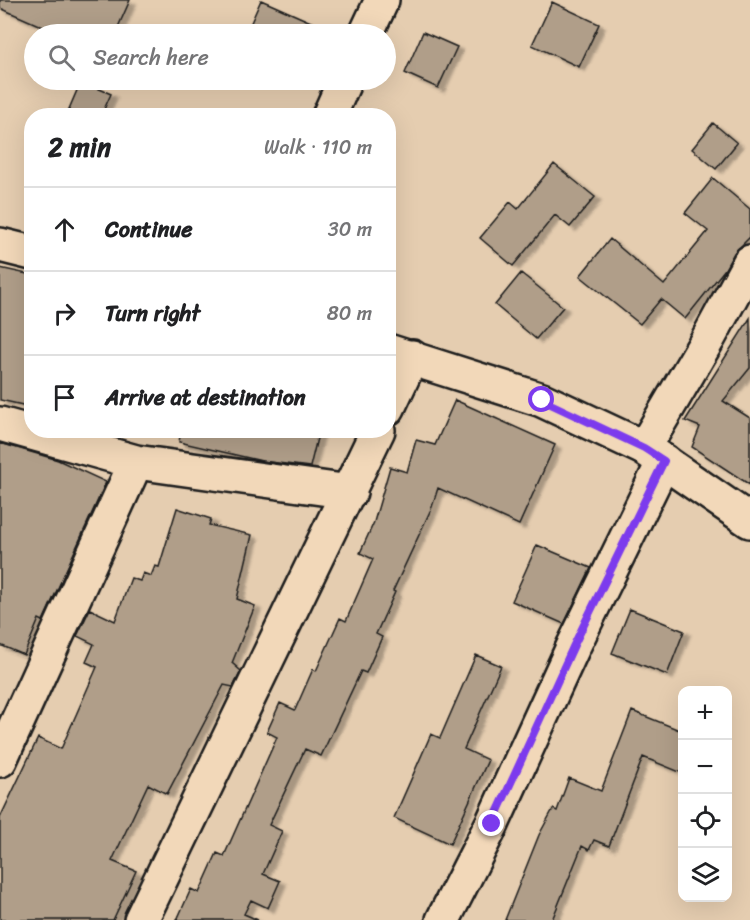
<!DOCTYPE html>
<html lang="en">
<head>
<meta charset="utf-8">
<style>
  :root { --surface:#fff; --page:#f2f2f2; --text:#202124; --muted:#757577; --line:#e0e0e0 }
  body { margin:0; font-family:Sriracha,sans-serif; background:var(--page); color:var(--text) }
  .controls { position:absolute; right:18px; bottom:18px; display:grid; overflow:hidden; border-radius:12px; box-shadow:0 6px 24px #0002 }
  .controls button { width:54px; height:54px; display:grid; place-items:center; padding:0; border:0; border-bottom:2px solid var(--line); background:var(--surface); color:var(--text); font:30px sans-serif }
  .stop { position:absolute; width:18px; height:18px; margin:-14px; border:4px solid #7c3aed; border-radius:50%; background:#fff }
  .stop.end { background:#7c3aed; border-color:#fff; box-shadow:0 2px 6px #0008 }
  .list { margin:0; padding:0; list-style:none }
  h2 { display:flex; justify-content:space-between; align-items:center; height:78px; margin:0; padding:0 24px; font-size:26px }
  h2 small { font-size:20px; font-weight:400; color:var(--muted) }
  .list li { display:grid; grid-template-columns:39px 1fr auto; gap:18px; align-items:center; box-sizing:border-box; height:84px; padding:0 24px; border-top:2px solid var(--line) }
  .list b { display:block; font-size:22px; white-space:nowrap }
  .list em { font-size:20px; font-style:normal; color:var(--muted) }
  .icon { flex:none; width:33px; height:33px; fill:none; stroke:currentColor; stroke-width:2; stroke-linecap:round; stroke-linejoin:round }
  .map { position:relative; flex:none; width:750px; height:920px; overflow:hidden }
  .search { position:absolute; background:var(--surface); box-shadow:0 6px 24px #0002; left:24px; top:24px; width:372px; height:66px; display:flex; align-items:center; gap:15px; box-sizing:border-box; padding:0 21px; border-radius:33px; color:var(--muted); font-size:22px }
  .panel { position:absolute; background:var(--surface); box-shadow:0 6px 24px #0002; left:24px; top:108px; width:372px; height:330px; border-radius:24px }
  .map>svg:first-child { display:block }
  .building { fill:#b09e89; stroke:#1c1c1c; stroke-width:1.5; filter:url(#shadow) }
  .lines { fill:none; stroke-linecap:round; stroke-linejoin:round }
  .minor-casing { stroke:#1c1c1c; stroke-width:38 }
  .tertiary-casing { stroke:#1c1c1c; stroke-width:38 }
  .minor { stroke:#f2d8b9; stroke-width:33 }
  .tertiary { stroke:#f2d8b9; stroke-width:33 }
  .route { stroke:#7c3aed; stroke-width:8 }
</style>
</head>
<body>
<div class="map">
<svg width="750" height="920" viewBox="0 0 750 920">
  <defs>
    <filter id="shadow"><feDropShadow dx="6" dy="4" stdDeviation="1.5" flood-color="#0004"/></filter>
  </defs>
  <rect width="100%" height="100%" fill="#e5cdb0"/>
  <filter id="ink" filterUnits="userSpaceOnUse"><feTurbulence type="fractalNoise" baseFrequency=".0167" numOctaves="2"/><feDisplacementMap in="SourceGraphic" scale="12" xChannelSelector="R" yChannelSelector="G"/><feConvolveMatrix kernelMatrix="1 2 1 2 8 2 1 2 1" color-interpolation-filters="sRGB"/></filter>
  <g filter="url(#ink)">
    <path class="building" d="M0,0H130L115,34H59L0,8Z
      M261,0L338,34H246Z
      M552,2L599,24L579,67L532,45Z
      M423,32L457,47L438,88L405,73Z
      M81,81L111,94L101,116H66Z
      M713,123L737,143L716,169L692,149Z
      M554,164L595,197L570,227L555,215L513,266L480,238L510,202L518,209Z
      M713,178L750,209V237L734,253L725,269L685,319L661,299L640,324L580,276L610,239L664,285L708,231L685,213Z
      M0,268L32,275V407L0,400Z
      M521,273L563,307L536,339L495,305Z
      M750,318V368L723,401L750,418V485L692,447L700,427L685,421Z
      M455,400L555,445L519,525L438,488L432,507L393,591L395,592L376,634L382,637L366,673L361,671L321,756L305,749L269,825L282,831L263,874L280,881L268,908L251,900L244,914L258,920H177L191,889L199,893L217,853L224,856L277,737L267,732L280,703L295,710L313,669L316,671L340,618L346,621L373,559L360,553L374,522L390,467L407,472L416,440L435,445Z
      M181,430H319L310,467L262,461L179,442Z
      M0,443L58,460L106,482L43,621L39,619L24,655L0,645Z
      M177,508L211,519L209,525L252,535L237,599L255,606L232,663L241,671L233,687L224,685L167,794L148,784L112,861L136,871L113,920H0V818L38,738L61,749L97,667L86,662L94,644L77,636L90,609L115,621L131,578L140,581L143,573L151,576L155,566L159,567Z
      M537,545L591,568L564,624L512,601Z
      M630,609L684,631L667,675L612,653Z
      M476,655L501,666L464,749L488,760L450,844L394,818L431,734L440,738Z
      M632,711L682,731V773L643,757L609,846L594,840L589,850L582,846L552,920H505L539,835L553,809L557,811L569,778L601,791Z"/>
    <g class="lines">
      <g class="minor-casing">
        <path id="minor" d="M366,34L382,0
          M329,116L345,80
          M388,408L412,357
          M0,424L136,462L350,492
          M644,448L708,339L750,262
          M0,760L136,462
          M141,920L378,430
          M443,920L492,824L574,645L664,461"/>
      </g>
      <g class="tertiary-casing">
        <path id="tertiary" d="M0,245L32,253
          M388,351L542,400L644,448L750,521"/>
      </g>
      <use href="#minor" class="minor"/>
      <use href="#tertiary" class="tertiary"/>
    </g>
  </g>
  <g class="lines" filter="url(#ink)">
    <path class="route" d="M492,824L574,645L664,461L644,448L542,400"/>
  </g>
</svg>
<div class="controls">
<button>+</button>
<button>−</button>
<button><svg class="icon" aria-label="locate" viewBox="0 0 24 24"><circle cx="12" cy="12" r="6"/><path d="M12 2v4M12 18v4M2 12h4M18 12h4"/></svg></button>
<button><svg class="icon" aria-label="layers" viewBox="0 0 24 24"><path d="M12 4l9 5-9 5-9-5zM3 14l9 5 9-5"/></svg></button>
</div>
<div class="stop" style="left:542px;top:400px"></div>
<div class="stop end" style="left:492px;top:824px"></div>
<div class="search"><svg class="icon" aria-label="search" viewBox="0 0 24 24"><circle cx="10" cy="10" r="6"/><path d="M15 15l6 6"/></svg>Search here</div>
<section class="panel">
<h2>2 min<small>Walk · 110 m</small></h2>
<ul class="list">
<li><svg class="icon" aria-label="ahead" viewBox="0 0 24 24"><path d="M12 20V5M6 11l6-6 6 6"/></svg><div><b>Continue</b></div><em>30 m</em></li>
<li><svg class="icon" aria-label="right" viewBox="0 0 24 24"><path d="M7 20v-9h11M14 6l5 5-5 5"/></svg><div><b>Turn right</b></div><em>80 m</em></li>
<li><svg class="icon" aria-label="arrive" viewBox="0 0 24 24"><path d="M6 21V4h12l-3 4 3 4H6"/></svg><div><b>Arrive at destination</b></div></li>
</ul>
</section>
</div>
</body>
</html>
